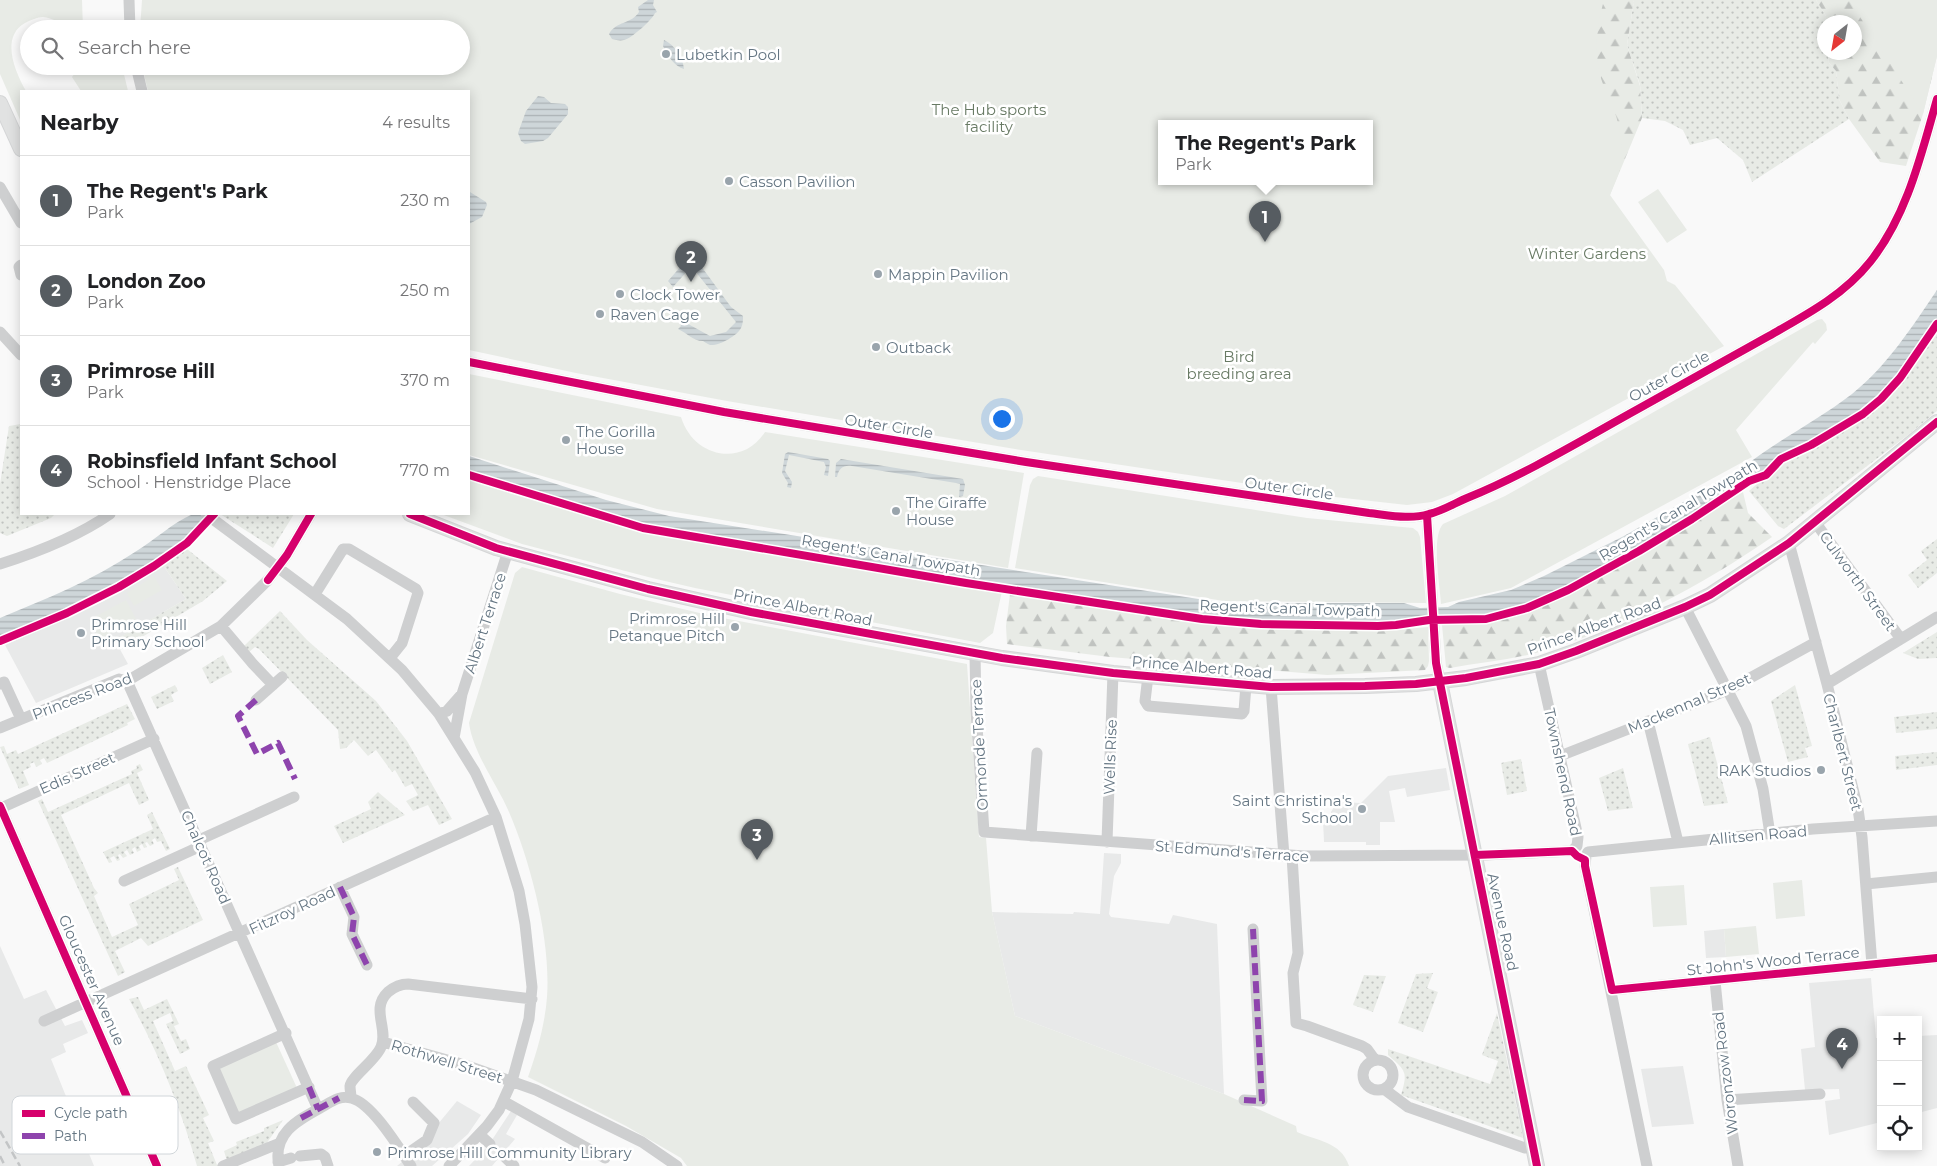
<!DOCTYPE html>
<html lang="en">
<head>
<meta charset="utf-8">
<style>
  :root { --surface:#fff; --page:#f6f6f6; --text:#202124; --muted:#757577; --line:#e0e0e0; --accent:#565c61 }
  body { margin:0; font-family:Montserrat,sans-serif; background:var(--page); color:var(--text) }
  .controls { position:absolute; right:15px; bottom:15px; display:grid; overflow:hidden; border-radius:0px; box-shadow:0 2px 12px #0003 }
  .controls button { width:45px; height:45px; display:grid; place-items:center; padding:0; border:0; border-bottom:1px solid var(--line); background:var(--surface); color:var(--text); font:25px sans-serif }
  .compass { position:absolute; left:1817px; top:15px; width:45px; height:45px; border-radius:50%; background:var(--surface); box-shadow:0 2px 12px #0003; rotate:211deg }
  .you { position:absolute; left:1001px; top:418px; width:18px; height:18px; margin:-12px; border:4px solid #fff; border-radius:50%; background:#1a73e8; box-shadow:0 0 0 8px #1a73e833 }
  .badge { display:grid; place-items:center; width:32px; height:32px; border-radius:50%; background:var(--accent); color:#fff; font-size:16px; font-weight:700 }
  .pin { position:absolute; translate:-50% -41px; filter:drop-shadow(0 1px 2px #0008) }
  .pin::after { content:''; position:absolute; top:26px; width:18px; height:15px; background:inherit; clip-path:polygon(0 0,100% 0,50% 100%) }
  .popup { position:absolute; left:1158px; top:120px; width:215px; height:65px; box-sizing:border-box; display:grid; place-content:center; border-radius:0px; background:var(--surface); filter:drop-shadow(0 1px 4px #0005); font-size:16px; white-space:nowrap; color:var(--muted) }
  .popup b { font-size:19px; color:var(--text) }
  .popup::after { content:''; position:absolute; left:50%; top:100%; margin-left:-10px; border:10px solid transparent; border-top-color:var(--surface) }
  .list { margin:0; padding:0; list-style:none }
  h2 { display:flex; justify-content:space-between; align-items:center; height:65px; margin:0; padding:0 20px; font-size:21px }
  h2 small { font-size:16px; font-weight:400; color:var(--muted) }
  .list li { display:grid; grid-template-columns:32px 1fr auto; gap:15px; align-items:center; box-sizing:border-box; height:90px; padding:0 20px; border-top:1px solid var(--line) }
  .list b { display:block; font-size:19px; white-space:nowrap }
  .list p { margin:0; font-size:16px; white-space:nowrap; color:var(--muted) }
  .list em { font-size:16px; font-style:normal; color:var(--muted) }
  .icon { flex:none; width:28px; height:28px; fill:none; stroke:currentColor; stroke-width:2; stroke-linecap:round; stroke-linejoin:round }
  .map { position:relative; flex:none; width:1937px; height:1166px; overflow:hidden }
  .search { position:absolute; background:var(--surface); box-shadow:0 2px 12px #0003; left:20px; top:20px; width:450px; height:55px; display:flex; align-items:center; gap:12px; box-sizing:border-box; padding:0 18px; border-radius:28px; color:var(--muted); font-size:19px }
  .panel { position:absolute; background:var(--surface); box-shadow:0 2px 12px #0003; left:20px; top:90px; width:450px; height:425px; border-radius:0px }
  .map>svg:first-child { display:block }
  .built { fill:#e8e9e9 }
  .grass { fill:url(#grass-dots) }
  .forest { fill:url(#forest-firs) }
  .park { fill:#e8ebe6; fill-rule:evenodd }
  .water { fill:url(#water-rules) }
  .lines { fill:none; stroke-linecap:round; stroke-linejoin:round }
  .major-casing { stroke:#d5d6d7; stroke-width:16 }
  .minor { stroke:#cecfd0; stroke-width:11 }
  .major { stroke:#e1e2e2; stroke-width:14 }
  .rail { stroke:#c3c5c6; stroke-width:2.5; stroke-dasharray:8 4; stroke-linecap:butt }
  .quiet { stroke:#8e44ad; stroke-width:6; stroke-dasharray:12 6; stroke-linecap:butt }
  .cycleway-casing { stroke:#fff; stroke-width:11 }
  .cycleway { stroke:#d6006c; stroke-width:8 }
  .poi-dot { fill:#99a4ac; stroke:#fff; stroke-width:2 }
  .labels { text-anchor:middle; dominant-baseline:central; stroke-width:5; stroke-linejoin:round; paint-order:stroke }
  .poi-label { font-size:15px; fill:#657683; stroke:#fff; text-anchor:start }
  .park-label { font-size:15px; fill:#687a64; stroke:#fff }
  .street-label { font-size:15px; fill:#657683; stroke:#fff }
  .key { fill:#fff; stroke:#d1d6da; stroke-width:1 }
  .key-label { font-size:14px; fill:#657683 }
</style>
</head>
<body>
<div class="map">
<svg width="1937" height="1166" viewBox="0 0 1937 1166">
  <defs>
    <pattern id="grass-dots" width="8" height="8" patternUnits="userSpaceOnUse" patternTransform="scale(1.25)"><rect width="8" height="8" fill="#e8ebe6"/><path d="M2 2h.1M6 6h.1" fill="none" stroke="#c0c3c0" stroke-width="1.8" stroke-linecap="round"/></pattern>
    <pattern id="forest-firs" width="22" height="20" patternUnits="userSpaceOnUse" patternTransform="scale(1.25)"><rect width="22" height="20" fill="#e8ebe6"/><path d="M5 1l3.5 6h-7zM16 11l3.5 6h-7z" fill="#c0c3c0"/></pattern>
    <pattern id="water-rules" width="6" height="5" patternUnits="userSpaceOnUse" patternTransform="scale(1.25)"><rect width="6" height="5" fill="#ced6d9"/><path d="M0 2.5h6" fill="none" stroke="#abb2b5"/></pattern>
  </defs>
  <rect width="100%" height="100%" fill="#f9f9f9"/>
  <path class="built" d="M163,565L186,599L117,639L116,642L128,664L36,703L5,645L104,601Z
    M1446,768L1450,790L1407,797L1405,788L1389,791L1395,822H1380V845H1366V842H1324L1323,820H1331V812L1337,802L1361,803L1388,776Z
    M1104,853L1121,854V863L1114,876L1109,914L1111,917L1169,924L1173,915L1217,924L1224,1094L1015,1016L992,912L1073,914L1074,912L1100,914Z
    M1724,929L1726,957L1706,958L1704,931Z
    M0,946L24,999L46,990L65,1026L82,1020L88,1033L63,1044L66,1052L51,1059L94,1166H0Z
    M1871,978L1876,1038H1881V1122L1829,1135L1825,1101L1840,1099L1839,1089L1805,1090L1801,1049L1815,1047L1809,983Z
    M1937,1035V1108L1918,1113V1036Z
    M1683,1066L1694,1124L1652,1127L1641,1069Z
    M457,1101L481,1115L468,1134L432,1166H397L430,1139L433,1130Z
    M511,1111L517,1115L506,1134L515,1139L492,1166H469L488,1146Z"/>
  <path class="grass" d="M1634,0H1816L1826,16L1824,52L1828,53L1829,63L1836,71L1839,99L1849,119L1752,182L1743,160L1717,138L1690,145L1683,130L1665,121L1642,118L1640,85L1627,45Z
    M1937,332V411L1908,435L1784,529L1778,526L1749,491L1782,462L1836,435L1874,408L1893,390Z
    M21,424V514H55L51,518L7,536L0,533V484L9,426Z
    M220,514H294L273,548Z
    M1937,539V573L1918,588L1908,575L1927,560L1921,551Z
    M187,549L227,581L203,601L120,650L116,642L118,638L186,599L163,565Z
    M280,611L307,640L376,701L407,741L452,819L439,825L428,805L413,811L406,801L418,795L412,784L405,787L395,770L392,772L376,750L368,756L354,740L346,748L340,749L338,730L259,649L255,647L249,652L244,646Z
    M1937,632V658L1918,659L1903,653Z
    M223,655L232,672L210,684L202,668Z
    M175,685L178,691L171,695L174,701L157,709L151,697Z
    M1795,685L1812,746L1805,748L1808,757L1788,762L1771,701Z
    M127,704L135,719L127,723L128,725L47,763L44,758L40,760L42,764L36,767L34,762L30,764L31,767L23,771L29,785L19,789L0,747L4,746L7,754L16,750L18,754Z
    M1937,712V729L1896,733L1894,717Z
    M1710,737L1728,803L1704,806L1688,744Z
    M1937,752V765L1896,770L1895,756Z
    M1521,759L1527,791L1507,795L1501,763Z
    M140,764L143,770L137,773L149,800L139,805L129,783L61,815L94,888L98,893L94,896L112,937L138,925L129,904L179,880L174,869L178,867L203,920L148,946L141,938L115,951L125,972L118,976L38,801L42,799L48,812L132,774L131,771L137,768L136,766Z
    M1623,768L1633,808L1608,811L1599,778Z
    M378,792L405,815L343,843L334,826L371,809L368,802Z
    M152,812L170,849L166,851L161,841L157,842L155,838L152,840L154,844L150,846L147,842L145,843L147,847L144,848L142,844L139,846L141,850L137,852L135,847L132,849L134,853L130,855L127,850L124,852L127,856L123,858L120,854L118,855L120,860L117,861L114,856L110,858L112,862L109,863L103,852L153,829L147,815Z
    M1433,973L1427,988L1438,992L1423,1032L1398,1023L1416,974Z
    M1364,975L1386,976L1373,1012L1353,1005Z
    M138,997L144,1010L167,999L179,1024L174,1026L181,1041L186,1039L190,1049L180,1054L166,1024L173,1021L170,1013L153,1021L175,1071L186,1066L209,1115L203,1118L214,1141L208,1143L217,1165L227,1161L224,1151L237,1145L236,1142L264,1131V1128L283,1120L259,1154L237,1166H197C181,1108 158,1052 129,999Z
    M1497,1013L1523,1138L1401,1095C1408,1071 1406,1071 1388,1055V1049L1490,1084L1498,1061L1482,1055Z"/>
  <path class="forest" d="M1514,0H1634L1627,45L1640,86L1642,118L1610,195Z
    M1816,0H1937V56L1923,114L1906,166L1880,162L1849,119L1839,99L1836,71L1829,63L1828,53L1854,52V22H1826V16Z
    M1743,492L1748,513L1772,537C1703,585 1617,631 1536,653C1508,660 1478,663 1450,668L1446,667L1442,625L1488,621L1516,613L1547,601L1590,580Z
    M1010,594L1173,620L1244,628L1396,630L1428,627L1429,661L1428,666L1425,670L1327,675L1110,657L1007,644L1006,626Z"/>
  <path class="park" d="M0,0H82L83,29C78,29 72,30 68,28C60,24 53,18 43,17C37,17 31,20 25,23C0,37 15,72 26,91H21V122L0,74Z
    M142,0H1604C1598,22 1594,46 1599,69C1601,83 1608,95 1613,108C1620,124 1623,145 1621,162C1620,173 1614,184 1610,195L1664,270L1667,281L1675,285L1724,346L1453,494L1432,502L1407,505L1335,497L1015,449L727,401L576,373L469,350V91H148L142,66H461V29H140ZM1161,123H1369V181H1161Z
    M1849,0H1937V56L1923,114Z
    M80,66H122L128,91H81L72,77Z
    M1658,189L1687,230L1667,243L1638,202Z
    M1822,319L1826,324L1827,330L1815,344L1813,342L1736,430L1752,457L1511,588L1441,604C1440,586 1431,537 1443,524L1505,496L1817,320Z
    M469,374L681,417C693,457 742,468 765,432L1024,473L1008,568L657,509L469,455Z
    M1038,476L1307,518L1413,528L1418,532L1420,537L1426,603L1224,601L1015,568L1030,485L1033,479Z
    M469,478L640,530L1002,591L993,633L980,643L695,588L652,578L522,544L441,514H469Z
    M522,567L620,594L712,616L967,664L979,837L986,838L992,912L1015,1016L1224,1094L1296,1126L1297,1132C1316,1141 1341,1141 1349,1166H687L681,1158L626,1126L528,1077C537,1052 545,1024 547,997C551,941 531,863 509,812C497,784 473,753 469,723L515,573Z
    M154,576L162,590L134,606L127,593Z
    M126,600L136,619L99,639L89,620Z
    M1802,880L1805,916L1776,919L1773,883Z
    M1684,885L1687,925L1653,927L1650,887Z
    M1756,926L1759,954L1726,957L1724,929Z
    M276,1042L297,1088L238,1114L218,1068Z"/>
  <path class="water" d="M648,0H654L653,5L657,12L655,13C653,19 631,39 624,40C620,41 616,40 612,39L609,34C616,21 632,24 639,12L638,7Z
    M664,40C675,45 683,58 684,69C675,67 667,55 663,46Z
    M538,96L544,97L551,103L565,104L568,107V114L548,138L543,141L525,144L521,141L518,133L526,111Z
    M470,192L486,202L487,205L482,217L469,224Z
    M694,261L701,266L731,307L743,316C743,320 743,324 741,328C737,336 719,346 710,345C707,344 705,342 703,341C693,341 687,333 678,329L681,326L677,319H679L710,336L726,332L736,322L695,271L690,268L673,287L668,281L682,265Z
    M1937,290V321L1892,384L1867,408L1806,446L1782,457L1769,470L1747,480L1652,541L1565,588L1531,602L1481,616H1447L1421,618L1398,622L1246,621L1214,619L643,527L469,473V456L606,500L669,516L1224,603H1404L1420,608L1448,607L1459,602L1511,590L1544,576L1624,536L1741,469C1776,441 1817,421 1852,394C1887,366 1912,327 1937,290Z
    M788,452L828,459L830,461L828,476L824,475L826,467L824,462L789,455L785,471L792,482L791,488L787,487L788,483L782,473L785,454Z
    M841,459L963,479L965,485L963,496L959,497L960,484L956,483L852,466C843,465 839,468 837,477H835L836,463Z
    M193,514H209C202,522 195,533 187,540C139,583 60,616 0,639V618C46,599 93,580 135,552C155,540 172,523 193,514Z"/>
  <g class="lines">
    <g class="major-casing">
      <path id="major" d="M0,103L21,149
        M410,514L496,548L648,589L751,612L1002,658L1113,673L1271,687L1365,686L1416,684L1466,678L1539,664L1576,651L1685,607L1710,595L1789,543L1937,422
        M1440,682L1537,1166"/>
    </g>
    <path class="minor" d="M129,0L130,29
      M136,66L142,91
      M0,187L21,223
      M21,265L19,267L21,275
      M0,332L21,355
      M469,362L724,412L1026,462L1369,513C1388,515 1410,520 1429,514C1442,511 1455,503 1467,498C1526,474 1582,440 1638,409C1681,385 1724,361 1767,337C1804,316 1843,296 1870,262C1907,216 1921,155 1937,99
      M206,514L347,619L402,670L439,714L475,772L496,817L519,891L525,924L532,987L529,1019L512,1081L499,1110L487,1126L449,1166
      M1427,515L1436,662L1440,682
      M1815,522L1901,639
      M1789,543L1827,684L1858,809L1862,837L1872,965
      M0,564C38,552 77,537 110,514
      M315,594L343,549H349L416,589L418,593L402,643L390,658
      M1685,607L1746,726L1763,789L1770,834
      M221,626L253,664L273,685
      M975,653L976,711L984,832L1304,856L1485,855L1572,851L1577,846L1578,837L1539,664
      M1148,676L1145,701L1148,706L1242,714L1244,711L1246,685
      M127,681L318,1109
      M0,684L4,682L21,719
      M1827,684L1937,617
      M1271,687L1284,856
      M256,700L282,677
      M439,714L447,711L462,694L508,551
      M1648,721L1678,842
      M0,728L119,679L127,681L221,626L268,580L287,555L311,514
      M454,738L462,694
      M1560,756L1728,690L1816,642
      M0,806L157,1166
      M1,808L154,739
      M1031,836L1037,753
      M199,840L294,797
      M1107,842L1113,673
      M1292,856L1298,953L1293,973L1296,1023L1307,1026L1362,1046L1367,1049L1375,1060
      M124,881L201,846
      M1866,884L1937,877
      M340,887L354,917L352,934L367,965
      M1715,981L1727,1100L1738,1166
      M1612,990L1937,958
      M44,1021L496,817
      M286,1033L213,1066L236,1119L309,1087
      M383,1042L465,1065L536,1090L642,1142L677,1166
      M1363 1075a15 15 0 1 1 30 0a15 15 0 1 1-30 0Z
      M1384,1089L1408,1107L1525,1148L1533,1147
      M351,1098C351,1094 350,1090 350,1086C351,1077 376,1060 381,1047C389,1029 370,1009 388,992C394,987 400,984 408,984L532,999
      M1244,1100L1262,1101L1253,929
      M1727,1100L1820,1094
      M503,1101L605,1158
      M480,1135L490,1144
      M502,1154L514,1166
      M300,1156L321,1154L325,1157L328,1166
      M404,1156L427,1140L434,1123L413,1102
      M278,1162L291,1158
      M223,1166L280,1143
      M279,1166C272,1133 298,1120 322,1107C331,1102 340,1095 351,1098C372,1103 399,1148 411,1166
      M1647,1166L1585,866L1586,856L1588,852L1813,829L1937,821"/>
    <use href="#major" class="major"/>
    <path class="rail" d="M0,1131L20,1166
      M0,1156L5,1166"/>
    <path class="quiet" d="M256,700L238,716L257,754L278,743L295,779
      M340,887L354,917L352,934L367,965
      M309,1087L318,1109
      M1244,1100L1262,1101L1253,929
      M301,1118L339,1098"/>
    <g class="cycleway-casing">
      <path id="cycleway" d="M469,362L724,412L1026,462L1369,513C1388,515 1410,520 1429,514C1442,511 1455,503 1467,498C1526,474 1582,440 1638,409C1681,385 1724,361 1767,337C1804,316 1843,296 1870,262C1907,216 1921,155 1937,99
        M469,475L643,528L966,583L1202,619L1261,624L1378,626L1396,625L1429,620L1486,619L1527,608L1568,590L1639,551L1692,519L1749,481L1766,475L1781,459L1811,445L1863,414L1881,399L1900,378L1937,324
        M410,514L496,548L648,589L751,612L1002,658L1113,673L1271,687L1365,686L1416,684L1466,678L1539,664L1576,651L1685,607L1710,595L1789,543L1937,422
        M1427,515L1436,663L1537,1166
        M268,580L287,555L311,514
        M0,641L67,613L119,587L154,566L187,543L214,514
        M0,806L157,1166
        M1475,855L1572,851L1577,856L1585,860V866L1612,990L1937,958"/>
    </g>
    <use href="#cycleway" class="cycleway"/>
  </g>
  <g class="poi-dot">
    <circle cx="666" cy="54" r="5"/>
    <circle cx="729" cy="181" r="5"/>
    <circle cx="878" cy="274" r="5"/>
    <circle cx="620" cy="294" r="5"/>
    <circle cx="600" cy="314" r="5"/>
    <circle cx="876" cy="347" r="5"/>
    <circle cx="566" cy="440" r="5"/>
    <circle cx="896" cy="511" r="5"/>
    <circle cx="735" cy="627" r="5"/>
    <circle cx="81" cy="633" r="5"/>
    <circle cx="1821" cy="770" r="5"/>
    <circle cx="1362" cy="809" r="5"/>
    <circle cx="377" cy="1152" r="5"/>
  </g>
  <g class="labels">
    <g class="poi-label">
      <text x="676" y="54">Lubetkin Pool</text>
      <text x="739" y="181">Casson Pavilion</text>
      <text x="888" y="274">Mappin Pavilion</text>
      <text x="630" y="294">Clock Tower</text>
      <text x="610" y="314">Raven Cage</text>
      <text x="886" y="347">Outback</text>
      <text x="576" y="431">The Gorilla<tspan x="576" dy="17">House</tspan></text>
      <text x="906" y="502">The Giraffe<tspan x="906" dy="17">House</tspan></text>
      <text x="725" y="618" text-anchor="end">Primrose Hill<tspan x="725" dy="17">Petanque Pitch</tspan></text>
      <text x="91" y="624">Primrose Hill<tspan x="91" dy="17">Primary School</tspan></text>
      <text x="1811" y="770" text-anchor="end">RAK Studios</text>
      <text x="1352" y="800" text-anchor="end">Saint Christina's<tspan x="1352" dy="17">School</tspan></text>
      <text x="387" y="1152">Primrose Hill Community Library</text>
    </g>
    <g class="park-label">
      <text x="989" y="109">The Hub sports<tspan x="989" dy="17">facility</tspan></text>
      <text x="1587" y="253">Winter Gardens</text>
      <text x="1239" y="356">Bird<tspan x="1239" dy="17">breeding area</tspan></text>
    </g>
    <g class="street-label">
      <text transform="translate(1669 376) rotate(-29)">Outer Circle</text>
      <text transform="translate(889 426) rotate(9)">Outer Circle</text>
      <text transform="translate(1289 488) rotate(8)">Outer Circle</text>
      <text transform="translate(1678 510) rotate(-31)">Regent's Canal Towpath</text>
      <text transform="translate(891 555) rotate(10)">Regent's Canal Towpath</text>
      <text transform="translate(1858 581) rotate(54)">Culworth Street</text>
      <text transform="translate(803 607) rotate(11)">Prince Albert Road</text>
      <text transform="translate(1290 608) rotate(2)">Regent's Canal Towpath</text>
      <text transform="translate(485 623) rotate(-72)">Albert Terrace</text>
      <text transform="translate(1594 626) rotate(-20)">Prince Albert Road</text>
      <text transform="translate(1202 667) rotate(5)">Prince Albert Road</text>
      <text transform="translate(82 696) rotate(-21)">Princess Road</text>
      <text transform="translate(1689 703) rotate(-23)">Mackennal Street</text>
      <text transform="translate(979 745) rotate(-93)">Ormonde Terrace</text>
      <text transform="translate(1843 752) rotate(76)">Charlbert Street</text>
      <text transform="translate(1110 757) rotate(-88)">Wells Rise</text>
      <text transform="translate(1563 772) rotate(78)">Townshend Road</text>
      <text transform="translate(77 773) rotate(-24)">Edis Street</text>
      <text transform="translate(1758 835) rotate(-5)">Allitsen Road</text>
      <text transform="translate(1232 851) rotate(4)">St Edmund's Terrace</text>
      <text transform="translate(206 857) rotate(66)">Chalcot Road</text>
      <text transform="translate(292 910) rotate(-25)">Fitzroy Road</text>
      <text transform="translate(1503 922) rotate(78)">Avenue Road</text>
      <text transform="translate(1773 961) rotate(-6)">St John's Wood Terrace</text>
      <text transform="translate(92 980) rotate(66)">Gloucester Avenue</text>
      <text transform="translate(447 1061) rotate(17)">Rothwell Street</text>
      <text transform="translate(1725 1073) rotate(-97)">Woronzow Road</text>
    </g>
  </g>
  <rect x="12" y="1096" width="166" height="58" rx="8" class="key"/>
  <rect x="22" y="1110" width="23" height="7" fill="#d6006c"/>
  <rect x="22" y="1133" width="23" height="6" fill="#8e44ad"/>
  <g class="key-label">
    <text x="54" y="1118">Cycle path</text>
    <text x="54" y="1141">Path</text>
  </g>
</svg>
<div class="controls">
<button>+</button>
<button>−</button>
<button><svg class="icon" aria-label="locate" viewBox="0 0 24 24"><circle cx="12" cy="12" r="6"/><path d="M12 2v4M12 18v4M2 12h4M18 12h4"/></svg></button>
</div>
<svg class="compass" viewBox="-18 -18 36 36"><path d="M0-13l5 13h-10z" fill="#e53935"/><path d="M0 13l5-13h-10z" fill="#757577"/></svg>
<div class="you"></div>
<div class="pin badge" style="left:1265px;top:242px">1</div>
<div class="popup"><b>The Regent's Park</b>Park</div>
<div class="pin badge" style="left:691px;top:282px">2</div>
<div class="pin badge" style="left:757px;top:860px">3</div>
<div class="pin badge" style="left:1842px;top:1069px">4</div>
<div class="search"><svg class="icon" aria-label="search" viewBox="0 0 24 24"><circle cx="10" cy="10" r="6"/><path d="M15 15l6 6"/></svg>Search here</div>
<section class="panel">
<h2>Nearby<small>4 results</small></h2>
<ul class="list">
<li><span class="badge">1</span><div><b>The Regent's Park</b><p>Park</p></div><em>230 m</em></li>
<li><span class="badge">2</span><div><b>London Zoo</b><p>Park</p></div><em>250 m</em></li>
<li><span class="badge">3</span><div><b>Primrose Hill</b><p>Park</p></div><em>370 m</em></li>
<li><span class="badge">4</span><div><b>Robinsfield Infant School</b><p>School · Henstridge Place</p></div><em>770 m</em></li>
</ul>
</section>
</div>
</body>
</html>
